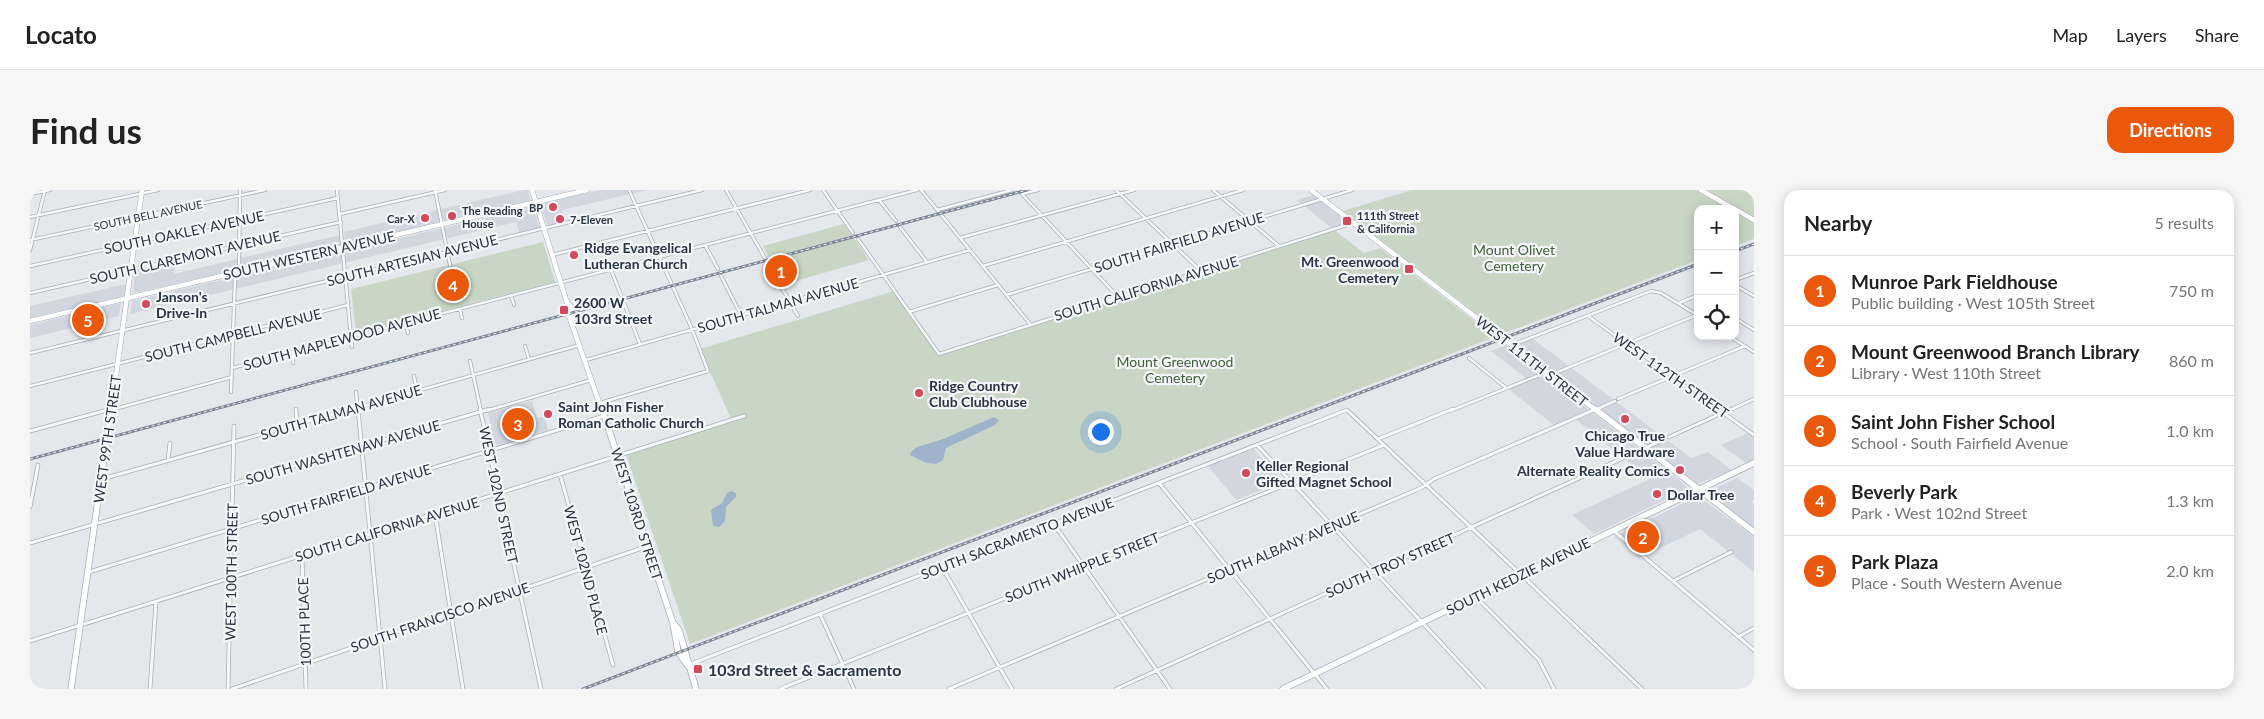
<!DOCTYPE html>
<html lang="en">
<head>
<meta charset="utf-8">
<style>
  :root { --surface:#fff; --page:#f6f6f6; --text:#222; --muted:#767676; --line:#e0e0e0; --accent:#ea580c }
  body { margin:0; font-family:Lato,sans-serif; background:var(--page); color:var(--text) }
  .controls { position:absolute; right:15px; top:15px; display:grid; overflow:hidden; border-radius:10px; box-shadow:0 2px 12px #0003 }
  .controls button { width:45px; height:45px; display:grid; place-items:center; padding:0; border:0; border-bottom:1px solid var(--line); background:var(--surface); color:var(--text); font:25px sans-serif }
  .you { position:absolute; left:1070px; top:241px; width:18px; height:18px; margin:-12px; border:4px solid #fff; border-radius:50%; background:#1a73e8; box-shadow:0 0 0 8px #1a73e833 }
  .badge { display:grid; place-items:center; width:32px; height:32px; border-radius:50%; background:var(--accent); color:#fff; font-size:16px; font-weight:700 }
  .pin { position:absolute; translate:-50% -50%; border:2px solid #fff; box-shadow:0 1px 5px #0006 }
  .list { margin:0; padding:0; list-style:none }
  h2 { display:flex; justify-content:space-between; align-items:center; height:65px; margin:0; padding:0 20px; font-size:21px }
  h2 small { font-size:16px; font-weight:400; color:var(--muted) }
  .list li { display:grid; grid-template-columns:32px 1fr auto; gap:15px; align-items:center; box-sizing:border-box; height:70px; padding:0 20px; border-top:1px solid var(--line) }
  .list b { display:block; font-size:19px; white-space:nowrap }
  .list p { margin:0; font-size:16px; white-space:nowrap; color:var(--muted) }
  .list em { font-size:16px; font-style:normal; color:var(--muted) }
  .icon { flex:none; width:28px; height:28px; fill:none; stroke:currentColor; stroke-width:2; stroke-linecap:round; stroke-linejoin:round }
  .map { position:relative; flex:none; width:1724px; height:499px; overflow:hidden; border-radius:15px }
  header { display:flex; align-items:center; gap:30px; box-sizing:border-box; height:70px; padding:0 25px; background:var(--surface); border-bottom:1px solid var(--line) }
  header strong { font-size:24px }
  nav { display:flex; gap:28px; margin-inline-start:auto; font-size:18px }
  .intro { display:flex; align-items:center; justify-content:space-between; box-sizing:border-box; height:120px; padding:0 30px }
  h1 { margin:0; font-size:35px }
  .button { padding:12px 22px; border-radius:15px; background:var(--accent); color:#fff; font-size:18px; font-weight:700 }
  main { display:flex; gap:30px; padding:0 30px }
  aside { flex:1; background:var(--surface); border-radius:15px; box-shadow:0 2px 12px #0003 }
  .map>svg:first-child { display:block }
  .built { fill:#d2d6de }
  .green { fill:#c9d6c5 }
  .water { fill:#9fb4cc }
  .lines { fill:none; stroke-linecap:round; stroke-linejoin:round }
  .street-far1-casing { stroke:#a9aeb7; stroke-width:4 }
  .street-casing { stroke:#a9aeb7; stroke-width:4.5 }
  .secondary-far1-casing { stroke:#a9aeb7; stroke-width:5.5 }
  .secondary-casing { stroke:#a9aeb7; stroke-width:7 }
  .street-far1 { stroke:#f7f8fa; stroke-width:2.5 }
  .street { stroke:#f7f8fa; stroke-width:3 }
  .secondary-far1 { stroke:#fff; stroke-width:4.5 }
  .secondary { stroke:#fff; stroke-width:5.5 }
  .rail-casing { stroke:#7d8696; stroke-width:3 }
  .rail { stroke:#f4f6f9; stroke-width:1; stroke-dasharray:3; stroke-linecap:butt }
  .poi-dot { fill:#d1495b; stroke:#f4f6f9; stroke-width:2 }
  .labels { text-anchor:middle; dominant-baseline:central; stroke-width:4.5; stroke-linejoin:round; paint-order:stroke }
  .far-poi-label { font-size:11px; font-weight:bold; fill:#2b3445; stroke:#f4f6f9; text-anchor:start }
  .far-street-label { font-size:11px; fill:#2b3445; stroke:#f4f6f9 }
  .street-label { font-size:14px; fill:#2b3445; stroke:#f4f6f9 }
  .poi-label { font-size:14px; font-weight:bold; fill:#2b3445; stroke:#f4f6f9; text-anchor:start }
  .park-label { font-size:14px; fill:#3f6138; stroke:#f4f6f9 }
  .near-poi-label { font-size:16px; font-weight:bold; fill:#2b3445; stroke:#f4f6f9; text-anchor:start }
</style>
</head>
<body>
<header>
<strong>Locato</strong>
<nav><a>Map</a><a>Layers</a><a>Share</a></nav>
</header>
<div class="intro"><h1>Find us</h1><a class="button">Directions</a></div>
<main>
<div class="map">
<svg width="1724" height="499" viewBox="0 0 1724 499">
  <rect width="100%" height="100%" fill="#e4e7ec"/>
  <path class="built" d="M494,0H498L500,11L414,31L411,19Z
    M570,0H617L532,20L536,33L518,37L510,14Z
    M1283,5L1321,35L1304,40L1267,10Z
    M503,17L510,39L490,44L486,32L100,124L102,111Z
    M407,20L410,32L315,54L314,42Z
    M310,45L311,55L211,78V68Z
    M207,69V80L103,103L105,80L145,71L144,84Z
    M96,94L94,106L0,128V116Z
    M91,113L89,126L0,148V135Z
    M1503,149L1661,268L1678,262L1702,280L1667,294L1486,155Z
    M1476,155L1659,298L1564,344L1542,325L1620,289L1544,228L1525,236L1477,198L1497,189L1461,161Z
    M502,211L507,228L514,227L518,240L465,256L458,223Z
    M1718,243L1724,247V269L1716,273L1691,255Z
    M1223,259L1254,291L1206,310L1178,276Z
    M1707,288L1724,300V310L1721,312L1724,314V338L1678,302Z
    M1668,306L1724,347V382L1670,339L1609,368L1584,347Z"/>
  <path class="green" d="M1382,0H1666L1700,19H1668V70L1472,144L1313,21Z
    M1675,0H1724V28Z
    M1705,22L1724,32V49L1705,56Z
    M814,34L839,70L755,94L733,56Z
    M1304,40L1334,63L1350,58L1465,147L660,454L596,264L702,231L670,159L864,101L908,165Z
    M513,52L525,92L326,143L321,99Z"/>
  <path class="water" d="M964,227L969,230L965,235L916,258L913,270L906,274L896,273L880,265L881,262L887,257L913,249Z
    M701,301L706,303V307L696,317L695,331L689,337L683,336L681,320L692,313L697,303Z"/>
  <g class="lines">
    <g class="street-far1-casing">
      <path id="street-far1" d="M307,0L322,157
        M405,0L420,75
        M696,0L768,126
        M793,0L823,43
        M891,0L1000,134
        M1008,0L992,4L1088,107
        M1086,0L1171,81
        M1183,0L1249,56
        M0,4L20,0
        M849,10L866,31
        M907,20L982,0
        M310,24L415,0
        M0,27L128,0
        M870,37L897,72
        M930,48L1104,0
        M828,49L909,164L1323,33
        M0,50L235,0
        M675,55L688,79
        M0,60L15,0
        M522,65L780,0
        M0,76L308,8
        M953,76L1213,0
        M581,80L591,105
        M691,86L711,125
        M1705,90L1724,83
        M1705,95L1724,106
        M0,103L311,32
        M481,105L484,115
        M976,105L1322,0
        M594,113L610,154
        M1649,113L1668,105
        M430,119L432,128
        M879,122L968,95
        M1558,126L1690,221
        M1705,128L1724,140
        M376,133L378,143
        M1699,146L1724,162
        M1482,155L1621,101L1631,103L1667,125
        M495,156L499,169
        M263,162V173
        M0,163L672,0
        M1439,168L1475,197
        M556,170L940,60
        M440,171L451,221
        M202,178L887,0
        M384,186L387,201
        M0,196L318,115
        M201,202L205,87L209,78L210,0
        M326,202L328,221
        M1588,209L1715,156
        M570,213L678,181L662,139L599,0
        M77,221L202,187
        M316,221L550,155
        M456,221L561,190
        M1316,221H1318
        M1420,221L1512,184L1525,183L1667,125
        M1563,221L1585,211
        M1698,221L1724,209"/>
    </g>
    <g class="street-casing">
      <path id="street" d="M266,219L267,235
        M328,219L355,499
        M450,219L511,499
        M1688,219L1724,245
        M0,241L81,219
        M1639,247L1701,219
        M1348,249L1423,219
        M1227,255L1454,499
        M138,270L140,253
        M530,284L583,475
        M72,289L321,219
        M1129,293L1297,499
        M0,317L8,275
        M405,324L433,499
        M1024,334L1140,499
        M1584,341L1724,460
        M0,353L460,219
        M272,366L276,499
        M912,377L982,499
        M59,382L574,226
        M1643,391L1701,362
        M1446,407L1509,470L1524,499
        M790,424L824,499
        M1708,447L1724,438
        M0,451L714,226
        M658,475L1317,220L1612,499
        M120,499L126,412
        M198,499L204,236
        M202,499L618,356
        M750,499L1354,255
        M919,499L1391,298L1404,289L1566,219
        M1086,499L1635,249"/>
    </g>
    <g class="secondary-far1-casing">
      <path id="secondary-far1" d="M502,0L537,113V120L572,221
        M1281,0L1567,221
        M1671,0L1704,19
        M1705,19L1724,30
        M537,113L540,115L544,127L542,130
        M0,131L557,0
        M81,221L112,0"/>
    </g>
    <g class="secondary-casing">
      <path id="secondary" d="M572,219L643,433L648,462L658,476
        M1565,219L1724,342
        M644,434L649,440L666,499
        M41,499L81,219
        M1253,499L1724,273"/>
    </g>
    <use href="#street-far1" class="street-far1"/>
    <use href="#street" class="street"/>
    <use href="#secondary-far1" class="secondary-far1"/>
    <use href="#secondary" class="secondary"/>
    <g class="rail-casing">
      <path id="rail" d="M1705,61L1724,54
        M0,269L997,0
        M553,499L1668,74"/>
    </g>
    <use href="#rail" class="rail"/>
  </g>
  <g class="poi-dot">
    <circle cx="523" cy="17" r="5"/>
    <circle cx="422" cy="26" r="5"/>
    <circle cx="395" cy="28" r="5"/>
    <circle cx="530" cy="29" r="5"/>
    <rect x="1312" y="26" width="10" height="10" rx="2.5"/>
    <circle cx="544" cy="65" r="5"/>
    <rect x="1374" y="74" width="10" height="10" rx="2.5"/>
    <circle cx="116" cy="114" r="5"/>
    <rect x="529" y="115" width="10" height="10" rx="2.5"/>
    <circle cx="889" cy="203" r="5"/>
    <circle cx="518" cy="224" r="5"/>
    <circle cx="1595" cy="229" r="5"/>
    <circle cx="1650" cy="280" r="5"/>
    <circle cx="1216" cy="283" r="5"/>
    <circle cx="1627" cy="304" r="5"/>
    <rect x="663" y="474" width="10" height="10" rx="2.5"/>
  </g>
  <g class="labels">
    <g class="far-poi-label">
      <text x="513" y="17" text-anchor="end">BP</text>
      <text x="432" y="20">The Reading<tspan x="432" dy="13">House</tspan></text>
      <text x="1327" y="25">111th Street<tspan x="1327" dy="13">&amp; California</tspan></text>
      <text x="385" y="28" text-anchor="end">Car-X</text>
      <text x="540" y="29">7-Eleven</text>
    </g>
    <g class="far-street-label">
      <text transform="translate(118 25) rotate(-12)">SOUTH BELL AVENUE</text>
    </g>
    <g class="street-label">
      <text transform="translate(154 42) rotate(-12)">SOUTH OAKLEY AVENUE</text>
      <text transform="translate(1149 52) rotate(-17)">SOUTH FAIRFIELD AVENUE</text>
      <text transform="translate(279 65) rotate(-13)">SOUTH WESTERN AVENUE</text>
      <text transform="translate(155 67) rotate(-13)">SOUTH CLAREMONT AVENUE</text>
      <text transform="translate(382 70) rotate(-14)">SOUTH ARTESIAN AVENUE</text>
      <text transform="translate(1116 98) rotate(-17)">SOUTH CALIFORNIA AVENUE</text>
      <text transform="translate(748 115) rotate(-16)">SOUTH TALMAN AVENUE</text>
      <text transform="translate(203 145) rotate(-14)">SOUTH CAMPBELL AVENUE</text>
      <text transform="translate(312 149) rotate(-15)">SOUTH MAPLEWOOD AVENUE</text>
      <text transform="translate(1502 171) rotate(38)">WEST 111TH STREET</text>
      <text transform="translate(1641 185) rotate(35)">WEST 112TH STREET</text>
      <text transform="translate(311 222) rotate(-16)">SOUTH TALMAN AVENUE</text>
      <text transform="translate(77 249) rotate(-82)">WEST 99TH STREET</text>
      <text transform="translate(313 262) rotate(-16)">SOUTH WASHTENAW AVENUE</text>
      <text transform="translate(316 304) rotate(-17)">SOUTH FAIRFIELD AVENUE</text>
      <text transform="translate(469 305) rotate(78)">WEST 102ND STREET</text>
      <text transform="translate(607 324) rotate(72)">WEST 103RD STREET</text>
      <text transform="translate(357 339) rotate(-17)">SOUTH CALIFORNIA AVENUE</text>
      <text transform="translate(987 348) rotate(-21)">SOUTH SACRAMENTO AVENUE</text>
      <text transform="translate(1253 357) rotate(-23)">SOUTH ALBANY AVENUE</text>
      <text transform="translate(1360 375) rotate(-24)">SOUTH TROY STREET</text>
      <text transform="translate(1052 377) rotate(-22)">SOUTH WHIPPLE STREET</text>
      <text transform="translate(556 380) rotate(75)">WEST 102ND PLACE</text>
      <text transform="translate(201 382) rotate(-89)">WEST 100TH STREET</text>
      <text transform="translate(1488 386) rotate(-26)">SOUTH KEDZIE AVENUE</text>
      <text transform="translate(410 427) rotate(-19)">SOUTH FRANCISCO AVENUE</text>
      <text transform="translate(274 432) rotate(-92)">100TH PLACE</text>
    </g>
    <g class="poi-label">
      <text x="554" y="57">Ridge Evangelical<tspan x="554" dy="16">Lutheran Church</tspan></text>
      <text x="1369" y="71" text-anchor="end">Mt. Greenwood<tspan x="1369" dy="16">Cemetery</tspan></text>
      <text x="126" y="106">Janson's<tspan x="126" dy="16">Drive-In</tspan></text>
      <text x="544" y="112">2600 W<tspan x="544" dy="16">103rd Street</tspan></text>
      <text x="899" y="195">Ridge Country<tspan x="899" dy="16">Club Clubhouse</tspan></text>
      <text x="528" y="216">Saint John Fisher<tspan x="528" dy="16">Roman Catholic Church</tspan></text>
      <text x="1595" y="245" text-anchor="middle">Chicago True<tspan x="1595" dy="16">Value Hardware</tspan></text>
      <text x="1226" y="275">Keller Regional<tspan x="1226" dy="16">Gifted Magnet School</tspan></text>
      <text x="1640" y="280" text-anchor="end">Alternate Reality Comics</text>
      <text x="1637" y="304">Dollar Tree</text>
    </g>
    <g class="park-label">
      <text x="1484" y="59">Mount Olivet<tspan x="1484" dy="16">Cemetery</tspan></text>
      <text x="1145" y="171">Mount Greenwood<tspan x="1145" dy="16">Cemetery</tspan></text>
    </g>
    <g class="near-poi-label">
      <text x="678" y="479">103rd Street &amp; Sacramento</text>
    </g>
  </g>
</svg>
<div class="controls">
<button>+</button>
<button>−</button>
<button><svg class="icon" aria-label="locate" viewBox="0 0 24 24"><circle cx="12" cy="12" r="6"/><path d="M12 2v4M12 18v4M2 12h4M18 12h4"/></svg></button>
</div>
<div class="you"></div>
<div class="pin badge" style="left:751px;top:81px">1</div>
<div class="pin badge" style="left:1613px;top:347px">2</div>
<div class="pin badge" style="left:488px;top:234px">3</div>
<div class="pin badge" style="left:423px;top:95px">4</div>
<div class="pin badge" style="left:58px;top:130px">5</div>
</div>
<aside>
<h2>Nearby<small>5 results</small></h2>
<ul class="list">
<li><span class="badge">1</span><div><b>Munroe Park Fieldhouse</b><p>Public building · West 105th Street</p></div><em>750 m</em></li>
<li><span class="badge">2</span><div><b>Mount Greenwood Branch Library</b><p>Library · West 110th Street</p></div><em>860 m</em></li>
<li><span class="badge">3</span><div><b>Saint John Fisher School</b><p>School · South Fairfield Avenue</p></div><em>1.0 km</em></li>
<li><span class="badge">4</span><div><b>Beverly Park</b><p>Park · West 102nd Street</p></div><em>1.3 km</em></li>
<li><span class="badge">5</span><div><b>Park Plaza</b><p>Place · South Western Avenue</p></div><em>2.0 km</em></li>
</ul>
</aside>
</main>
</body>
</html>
